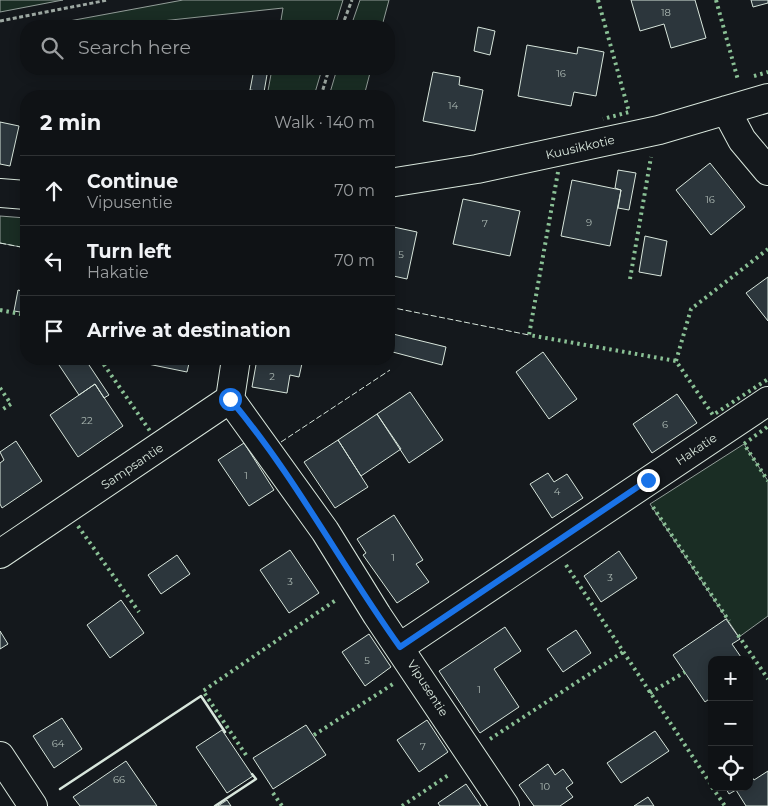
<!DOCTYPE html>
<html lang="en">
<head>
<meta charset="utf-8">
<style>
  :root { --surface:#0f1215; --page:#181b1e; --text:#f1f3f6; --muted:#9b9ea0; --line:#2f3234 }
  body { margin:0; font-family:Montserrat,sans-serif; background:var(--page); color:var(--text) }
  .controls { position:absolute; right:15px; bottom:15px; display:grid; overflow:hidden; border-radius:10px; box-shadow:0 2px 12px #0003 }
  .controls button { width:45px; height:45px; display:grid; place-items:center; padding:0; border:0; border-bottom:1px solid var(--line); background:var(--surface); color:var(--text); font:25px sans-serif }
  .stop { position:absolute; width:15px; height:15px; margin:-11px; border:4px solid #1a73e8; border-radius:50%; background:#fff }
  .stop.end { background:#1a73e8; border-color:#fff; box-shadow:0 1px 5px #0008 }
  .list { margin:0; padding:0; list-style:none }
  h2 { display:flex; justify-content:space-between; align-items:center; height:65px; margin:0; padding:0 20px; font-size:21px }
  h2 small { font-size:16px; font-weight:400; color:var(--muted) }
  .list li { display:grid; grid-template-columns:32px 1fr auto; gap:15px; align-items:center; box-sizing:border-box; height:70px; padding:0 20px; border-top:1px solid var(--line) }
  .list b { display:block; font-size:19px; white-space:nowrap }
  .list p { margin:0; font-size:16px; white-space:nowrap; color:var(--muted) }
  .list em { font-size:16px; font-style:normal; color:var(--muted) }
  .icon { flex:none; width:28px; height:28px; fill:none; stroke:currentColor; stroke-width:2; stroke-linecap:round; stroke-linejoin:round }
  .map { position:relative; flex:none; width:768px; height:806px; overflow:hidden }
  .search { position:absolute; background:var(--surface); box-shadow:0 2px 12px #0003; left:20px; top:20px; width:375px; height:55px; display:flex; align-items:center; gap:12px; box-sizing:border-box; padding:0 18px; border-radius:20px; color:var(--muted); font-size:19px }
  .panel { position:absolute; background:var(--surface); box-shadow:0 2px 12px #0003; left:20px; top:90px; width:375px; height:275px; border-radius:20px }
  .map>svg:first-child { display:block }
  .green { fill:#1a2d24; stroke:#939e99 }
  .building { fill:#2c363c; stroke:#d8e6dc }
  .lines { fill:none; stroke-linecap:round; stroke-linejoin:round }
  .minor-casing { stroke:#d8e6dc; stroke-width:30 }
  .path { stroke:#9da8a2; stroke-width:3; stroke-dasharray:4 2.5; stroke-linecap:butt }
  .minor { stroke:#14181c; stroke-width:28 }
  .hedge { stroke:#8ac095; stroke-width:4; stroke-dasharray:2.5 4; stroke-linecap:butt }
  .fence { stroke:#d8e6dc; stroke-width:1; stroke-dasharray:6 2.5; stroke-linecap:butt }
  .wall { stroke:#d8e6dc; stroke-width:2.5 }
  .route { stroke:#1a73e8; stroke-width:6 }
  .labels { text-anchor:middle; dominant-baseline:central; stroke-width:4; stroke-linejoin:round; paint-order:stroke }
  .number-label { font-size:10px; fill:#adbab4 }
  .street-label { font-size:12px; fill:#d8e6dc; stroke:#14181c }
</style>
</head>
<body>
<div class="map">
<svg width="768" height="806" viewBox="0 0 768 806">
  <rect width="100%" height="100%" fill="#14181c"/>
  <path class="green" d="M0,0H63L0,12Z
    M183,0H343L335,26H280L283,8L115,26H42Z
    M360,0H389L382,26H351Z
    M272,69H322L314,96H267Z
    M337,69H371L364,96H329Z
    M0,216L26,218V248L0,243Z
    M744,444L768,481V616L739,637L650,504Z"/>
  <path class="building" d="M631,0H695L706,38L671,48L664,24L640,31Z
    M751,0H768V3L753,7Z
    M478,27L495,31L490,55L474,51Z
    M527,45L577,54L578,47L604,52L596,96L574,92L571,106L518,96Z
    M254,69H268L264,92L250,90Z
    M433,72L460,77L459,85L483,90L475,131L423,121Z
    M96,92L118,96H95Z
    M0,122L19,126L10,166L0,164Z
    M710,163L745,207L711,235L676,190Z
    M618,170L636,173L629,210L618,208L621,190L615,188Z
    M572,180L621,190L610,246L561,236Z
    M463,199L520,211L510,256L453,244Z
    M389,226L417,232L407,279L389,275Z
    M645,236L667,241L661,276L639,272Z
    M768,277V321L746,293Z
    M18,290L26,292V313L14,311Z
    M389,333L446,347L442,365L389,351Z
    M543,352L577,399L549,419L516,372Z
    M55,359H85L109,395L104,398L95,384L79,395Z
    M143,359H190L187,372L143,363Z
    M257,359H303L299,377L290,375L287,393L252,387Z
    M95,384L123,426L78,457L50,415Z
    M410,392L443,440L409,463L377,414Z
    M677,394L697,423L652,453L633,424Z
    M377,414L401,449L361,476L338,440Z
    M338,440L368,487L335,508L304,462Z
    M16,441L42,481L2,508L0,504V463L4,460L0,452Z
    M244,443L274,490L249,506L218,460Z
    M548,473L554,482L567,474L583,498L552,518L530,484Z
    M394,515L423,560L416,564L429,582L397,603L363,555L366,553L357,539Z
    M290,550L319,593L289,613L260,570Z
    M619,551L637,578L601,602L584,576Z
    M177,555L190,574L161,594L148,575Z
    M121,600L144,633L110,658L87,625Z
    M726,619L740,639L732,644L743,660H712V697L705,702L673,655Z
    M505,627L521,651L494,669L519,707L480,733L439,671Z
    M576,630L591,653L563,672L547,649Z
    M0,631L8,644L0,649Z
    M369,634L391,667L365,686L342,652Z
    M62,718L82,749L54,768L33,736Z
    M427,720L448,752L419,772L397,740Z
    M306,725L326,755L273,789L253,758Z
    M222,730L253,776L227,793L196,747Z
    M655,731L669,751L621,783L607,763Z
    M126,761L157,806H80L73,797Z
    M548,764L555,775L563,769L573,783L566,788L573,797L560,806H534L519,785Z
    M768,771V806H746L736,790L729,794L725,787H749V773L754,780Z
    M466,784L481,806H440L438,803Z
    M648,797L654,806H634Z
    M227,800L231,806H218Z"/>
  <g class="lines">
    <g class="minor-casing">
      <path id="minor" d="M726,110L742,140L768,171
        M389,183L477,169L659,130L768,98
        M0,193L26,195
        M230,399L325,531L377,615L505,806
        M0,554L230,399L236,359
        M400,647L768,401
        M0,756L33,806"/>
    </g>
    <path class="path" d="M0,21L108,0
      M342,26L352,0
      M321,96L329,69"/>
    <use href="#minor" class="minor"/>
    <path class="hedge" d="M598,0L629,112L603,119
      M716,0L738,80
      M754,76L768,72
      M558,172L529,335L676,361L713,415L768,379
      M630,279L651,157
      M0,310L26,315
      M100,359L150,431
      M676,361L691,309L768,249
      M0,388L11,404L0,411
      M767,427L744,444L768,481
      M653,507L729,621
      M78,526L139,612
      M566,565L712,786
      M738,635L768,679
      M650,693L685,672
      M314,735L393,684
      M490,739L623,652
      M246,755L203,691L336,600
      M712,787L725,806
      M273,793L282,806
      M402,806L450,774"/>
    <path class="fence" d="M0,243L26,248
      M389,307L529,335
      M281,442L390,370"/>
    <path class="wall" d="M60,789L201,696L225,732
      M215,806L256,779L252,774"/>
  </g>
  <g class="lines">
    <path class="route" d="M230,399C295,476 341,565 400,647L648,480"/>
  </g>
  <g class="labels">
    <g class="number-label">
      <text x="666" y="12">18</text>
      <text x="561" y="73">16</text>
      <text x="453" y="105">14</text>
      <text x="710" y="199">16</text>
      <text x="589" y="222">9</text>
      <text x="485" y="223">7</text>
      <text x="401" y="254">5</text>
      <text x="272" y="376">2</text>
      <text x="87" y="420">22</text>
      <text x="665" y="424">6</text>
      <text x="246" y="475">1</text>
      <text x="557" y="491">4</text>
      <text x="393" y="557">1</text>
      <text x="610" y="577">3</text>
      <text x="290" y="581">3</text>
      <text x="367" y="660">5</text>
      <text x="479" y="689">1</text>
      <text x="58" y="743">64</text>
      <text x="423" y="746">7</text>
      <text x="119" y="779">66</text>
      <text x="545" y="786">10</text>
    </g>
    <g class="street-label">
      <text transform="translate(580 147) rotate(-13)">Kuusikkotie</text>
      <text transform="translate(696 449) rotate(-34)">Hakatie</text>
      <text transform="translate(132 466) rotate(-34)">Sampsantie</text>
      <text transform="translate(428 688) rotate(57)">Vipusentie</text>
    </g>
  </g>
</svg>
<div class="controls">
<button>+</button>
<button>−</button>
<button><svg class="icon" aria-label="locate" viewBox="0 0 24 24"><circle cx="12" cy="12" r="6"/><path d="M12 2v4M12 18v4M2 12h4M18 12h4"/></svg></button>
</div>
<div class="stop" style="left:230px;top:399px"></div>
<div class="stop end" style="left:648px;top:480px"></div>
<div class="search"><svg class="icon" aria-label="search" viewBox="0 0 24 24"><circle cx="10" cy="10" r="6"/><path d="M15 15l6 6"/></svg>Search here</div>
<section class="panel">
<h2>2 min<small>Walk · 140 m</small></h2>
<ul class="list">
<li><svg class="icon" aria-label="ahead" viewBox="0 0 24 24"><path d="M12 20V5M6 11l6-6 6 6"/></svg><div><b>Continue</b><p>Vipusentie</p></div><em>70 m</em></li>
<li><svg class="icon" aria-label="left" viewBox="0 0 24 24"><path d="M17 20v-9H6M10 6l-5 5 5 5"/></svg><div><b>Turn left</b><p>Hakatie</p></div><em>70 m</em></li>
<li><svg class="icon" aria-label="arrive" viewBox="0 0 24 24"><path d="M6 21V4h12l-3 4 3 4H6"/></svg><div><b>Arrive at destination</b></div></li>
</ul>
</section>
</div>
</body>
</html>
